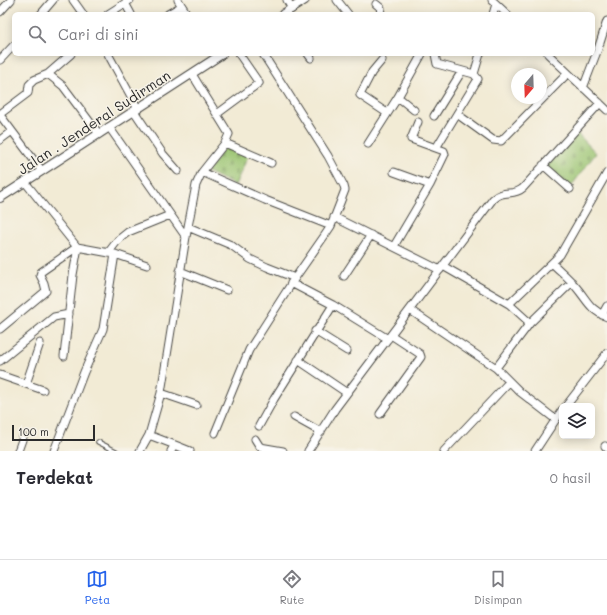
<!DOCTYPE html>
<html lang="id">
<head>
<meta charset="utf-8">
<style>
  :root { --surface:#fff; --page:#f7f7f7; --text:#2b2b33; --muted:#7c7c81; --line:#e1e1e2; --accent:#2563eb }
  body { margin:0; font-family:Mali,sans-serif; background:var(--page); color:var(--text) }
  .controls { position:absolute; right:12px; bottom:12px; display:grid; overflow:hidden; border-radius:6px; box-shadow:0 2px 10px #0003 }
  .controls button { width:36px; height:36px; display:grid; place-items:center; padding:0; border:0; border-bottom:1px solid var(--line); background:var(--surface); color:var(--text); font:20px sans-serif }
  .compass { position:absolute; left:511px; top:68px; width:36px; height:36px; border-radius:50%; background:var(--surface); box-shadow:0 2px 10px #0003; rotate:199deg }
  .scale { position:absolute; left:12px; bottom:10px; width:83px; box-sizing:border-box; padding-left:4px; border:2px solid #2b2b2b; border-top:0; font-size:11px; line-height:14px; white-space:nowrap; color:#2b2b2b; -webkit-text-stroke:3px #f7f3e8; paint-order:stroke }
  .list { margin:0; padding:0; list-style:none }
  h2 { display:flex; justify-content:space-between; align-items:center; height:52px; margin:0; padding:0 16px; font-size:17px }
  h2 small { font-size:13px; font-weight:400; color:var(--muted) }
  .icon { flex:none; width:22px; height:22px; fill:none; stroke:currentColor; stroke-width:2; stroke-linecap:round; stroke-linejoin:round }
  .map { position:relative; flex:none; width:607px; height:451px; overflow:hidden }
  .search { position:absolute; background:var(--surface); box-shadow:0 2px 10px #0003; left:12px; right:12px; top:12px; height:44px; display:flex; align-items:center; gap:10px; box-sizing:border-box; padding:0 14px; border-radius:6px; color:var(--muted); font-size:15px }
  .sheet { height:108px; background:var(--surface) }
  nav { display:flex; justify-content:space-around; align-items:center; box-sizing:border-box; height:56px; border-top:1px solid var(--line); background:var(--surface); font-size:11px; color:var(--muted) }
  nav a { display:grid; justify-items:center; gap:2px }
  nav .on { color:var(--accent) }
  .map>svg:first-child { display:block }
  .cemetery { fill:url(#cemetery-stones); stroke:#63784e }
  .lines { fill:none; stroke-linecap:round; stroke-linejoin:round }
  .service-casing { stroke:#494844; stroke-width:5.5 }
  .minor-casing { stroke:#494844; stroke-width:9 }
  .tertiary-casing { stroke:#494844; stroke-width:10 }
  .service { stroke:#fff; stroke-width:3.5 }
  .minor { stroke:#fff; stroke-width:7 }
  .tertiary { stroke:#fff; stroke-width:8 }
  .labels { text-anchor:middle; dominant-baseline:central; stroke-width:3; stroke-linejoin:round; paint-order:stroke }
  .street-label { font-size:14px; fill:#2b2b2b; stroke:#f7f3e8 }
</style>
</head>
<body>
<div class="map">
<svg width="607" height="451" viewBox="0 0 607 451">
  <defs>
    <pattern id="cemetery-stones" width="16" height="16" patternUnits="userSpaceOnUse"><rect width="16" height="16" fill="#9bc572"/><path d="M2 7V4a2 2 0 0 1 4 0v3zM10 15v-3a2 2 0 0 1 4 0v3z" fill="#86a963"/></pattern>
  </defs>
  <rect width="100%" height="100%" fill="#f7f3e8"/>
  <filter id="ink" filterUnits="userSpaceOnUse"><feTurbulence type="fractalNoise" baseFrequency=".025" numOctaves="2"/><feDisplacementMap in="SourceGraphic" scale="8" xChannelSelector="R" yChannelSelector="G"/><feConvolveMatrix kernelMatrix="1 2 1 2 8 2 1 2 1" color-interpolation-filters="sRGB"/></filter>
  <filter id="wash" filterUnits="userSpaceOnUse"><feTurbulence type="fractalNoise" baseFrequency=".012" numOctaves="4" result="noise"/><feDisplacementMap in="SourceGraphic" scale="16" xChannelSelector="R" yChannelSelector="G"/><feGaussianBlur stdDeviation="0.9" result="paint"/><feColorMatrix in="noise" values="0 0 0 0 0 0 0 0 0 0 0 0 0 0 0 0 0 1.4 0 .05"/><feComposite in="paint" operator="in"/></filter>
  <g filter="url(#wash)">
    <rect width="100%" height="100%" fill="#f2ebd5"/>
    <path class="cemetery" d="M576,132L596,153L569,189L546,167Z
      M226,145L248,156L235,185L207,172Z"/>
  </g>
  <g filter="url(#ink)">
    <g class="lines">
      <g class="service-casing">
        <path id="service" d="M98,442L116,451"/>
      </g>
      <g class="minor-casing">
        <path id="minor" d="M73,0L83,14
          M178,0L187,14
          M287,0L292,9
          M337,0L348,14
          M492,0L507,14
          M125,3L131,14
          M376,4L381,8L380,14
          M0,12L11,0
          M41,14L53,0
          M108,14L130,0
          M168,14L182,6
          M493,14L496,4
          M108,54L138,109
          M308,54L311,58
          M435,54L437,64L474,74L478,79L436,148
          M548,54L607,110
          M0,60L14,45
          M382,60L372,72L360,95L387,113
          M48,74L63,86L99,134
          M474,74L480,54
          M583,88L598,49L607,21
          M398,97L414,110
          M134,111L163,154L178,171
          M0,114L28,93L29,85L34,80L48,74L71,54
          M217,114L259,83L239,54
          M457,114L493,140L501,141L568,73
          M0,115L42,171
          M434,116L462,71
          M109,127L186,237
          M0,140L12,131
          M225,143L271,163
          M368,144L398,97L422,54
          M543,165L570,189
          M202,172L265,200L331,226
          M394,172L430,185
          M25,182L77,247L115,254L147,265
          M334,217L440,270
          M188,227L231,245L250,259L267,267L295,278
          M394,246L430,185L445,154L444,151L411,139L418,122
          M108,253L118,240L128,232L170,215
          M552,263C560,271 569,278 576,287C588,301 589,309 607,317
          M443,266L509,304L530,323
          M180,271L227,290
          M344,276L371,235
          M291,283L333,305L388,339
          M509,304L560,255L607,173
          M410,310L496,368L520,392L555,419
          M602,315L607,306
          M0,329L46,291L44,283L40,275L41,272L77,247
          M315,331L347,351
          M64,356L73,275L78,247
          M298,360L347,393
          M0,361L54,317L69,314
          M496,368L530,323L572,282
          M0,375L43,390
          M26,384L40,343
          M161,393L196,405
          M566,406L607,353
          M380,414L421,357L420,354L391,335
          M294,417L321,432
          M259,426L274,399L333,305
          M215,433L249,350L295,278L325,235L331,226L345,190L344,186L328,156L263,54
          M149,435L175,445
          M255,439L260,447L283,451
          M605,446L607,448
          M18,451L23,437
          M54,451L84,372L103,329L115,254
          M140,451L149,435L161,393L186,237L196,185L202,172L225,143L229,134L192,74
          M171,451L175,445L190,451
          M308,451L335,409L493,199C504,189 513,197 523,188L600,103
          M444,451L509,382
          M535,451L562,410"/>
      </g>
      <g class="tertiary-casing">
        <path id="tertiary" d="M283,14L305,0
          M0,198L222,54"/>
      </g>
      <use href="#service" class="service"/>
      <use href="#minor" class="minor"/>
      <use href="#tertiary" class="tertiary"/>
    </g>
  </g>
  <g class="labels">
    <g class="street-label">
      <text transform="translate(94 122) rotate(-33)">Jalan . Jenderal Sudirman</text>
    </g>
  </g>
</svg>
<div class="controls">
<button><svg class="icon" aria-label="layers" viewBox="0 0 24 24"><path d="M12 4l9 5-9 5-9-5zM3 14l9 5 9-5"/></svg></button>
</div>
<svg class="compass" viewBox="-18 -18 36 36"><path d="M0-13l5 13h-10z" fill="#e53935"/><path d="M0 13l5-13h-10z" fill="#7c7c81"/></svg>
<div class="scale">100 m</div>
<div class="search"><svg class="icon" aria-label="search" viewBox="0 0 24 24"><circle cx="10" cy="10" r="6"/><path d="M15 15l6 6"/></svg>Cari di sini</div>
</div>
<section class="sheet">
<h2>Terdekat<small>0 hasil</small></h2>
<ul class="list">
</ul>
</section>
<nav>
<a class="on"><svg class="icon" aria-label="map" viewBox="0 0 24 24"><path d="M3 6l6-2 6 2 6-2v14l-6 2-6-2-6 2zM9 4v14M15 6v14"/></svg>Peta</a>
<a><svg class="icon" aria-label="directions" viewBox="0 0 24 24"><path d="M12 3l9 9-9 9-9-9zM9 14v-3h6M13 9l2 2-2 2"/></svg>Rute</a>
<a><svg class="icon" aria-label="saved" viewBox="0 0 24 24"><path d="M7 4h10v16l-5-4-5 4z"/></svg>Disimpan</a>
</nav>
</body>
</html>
